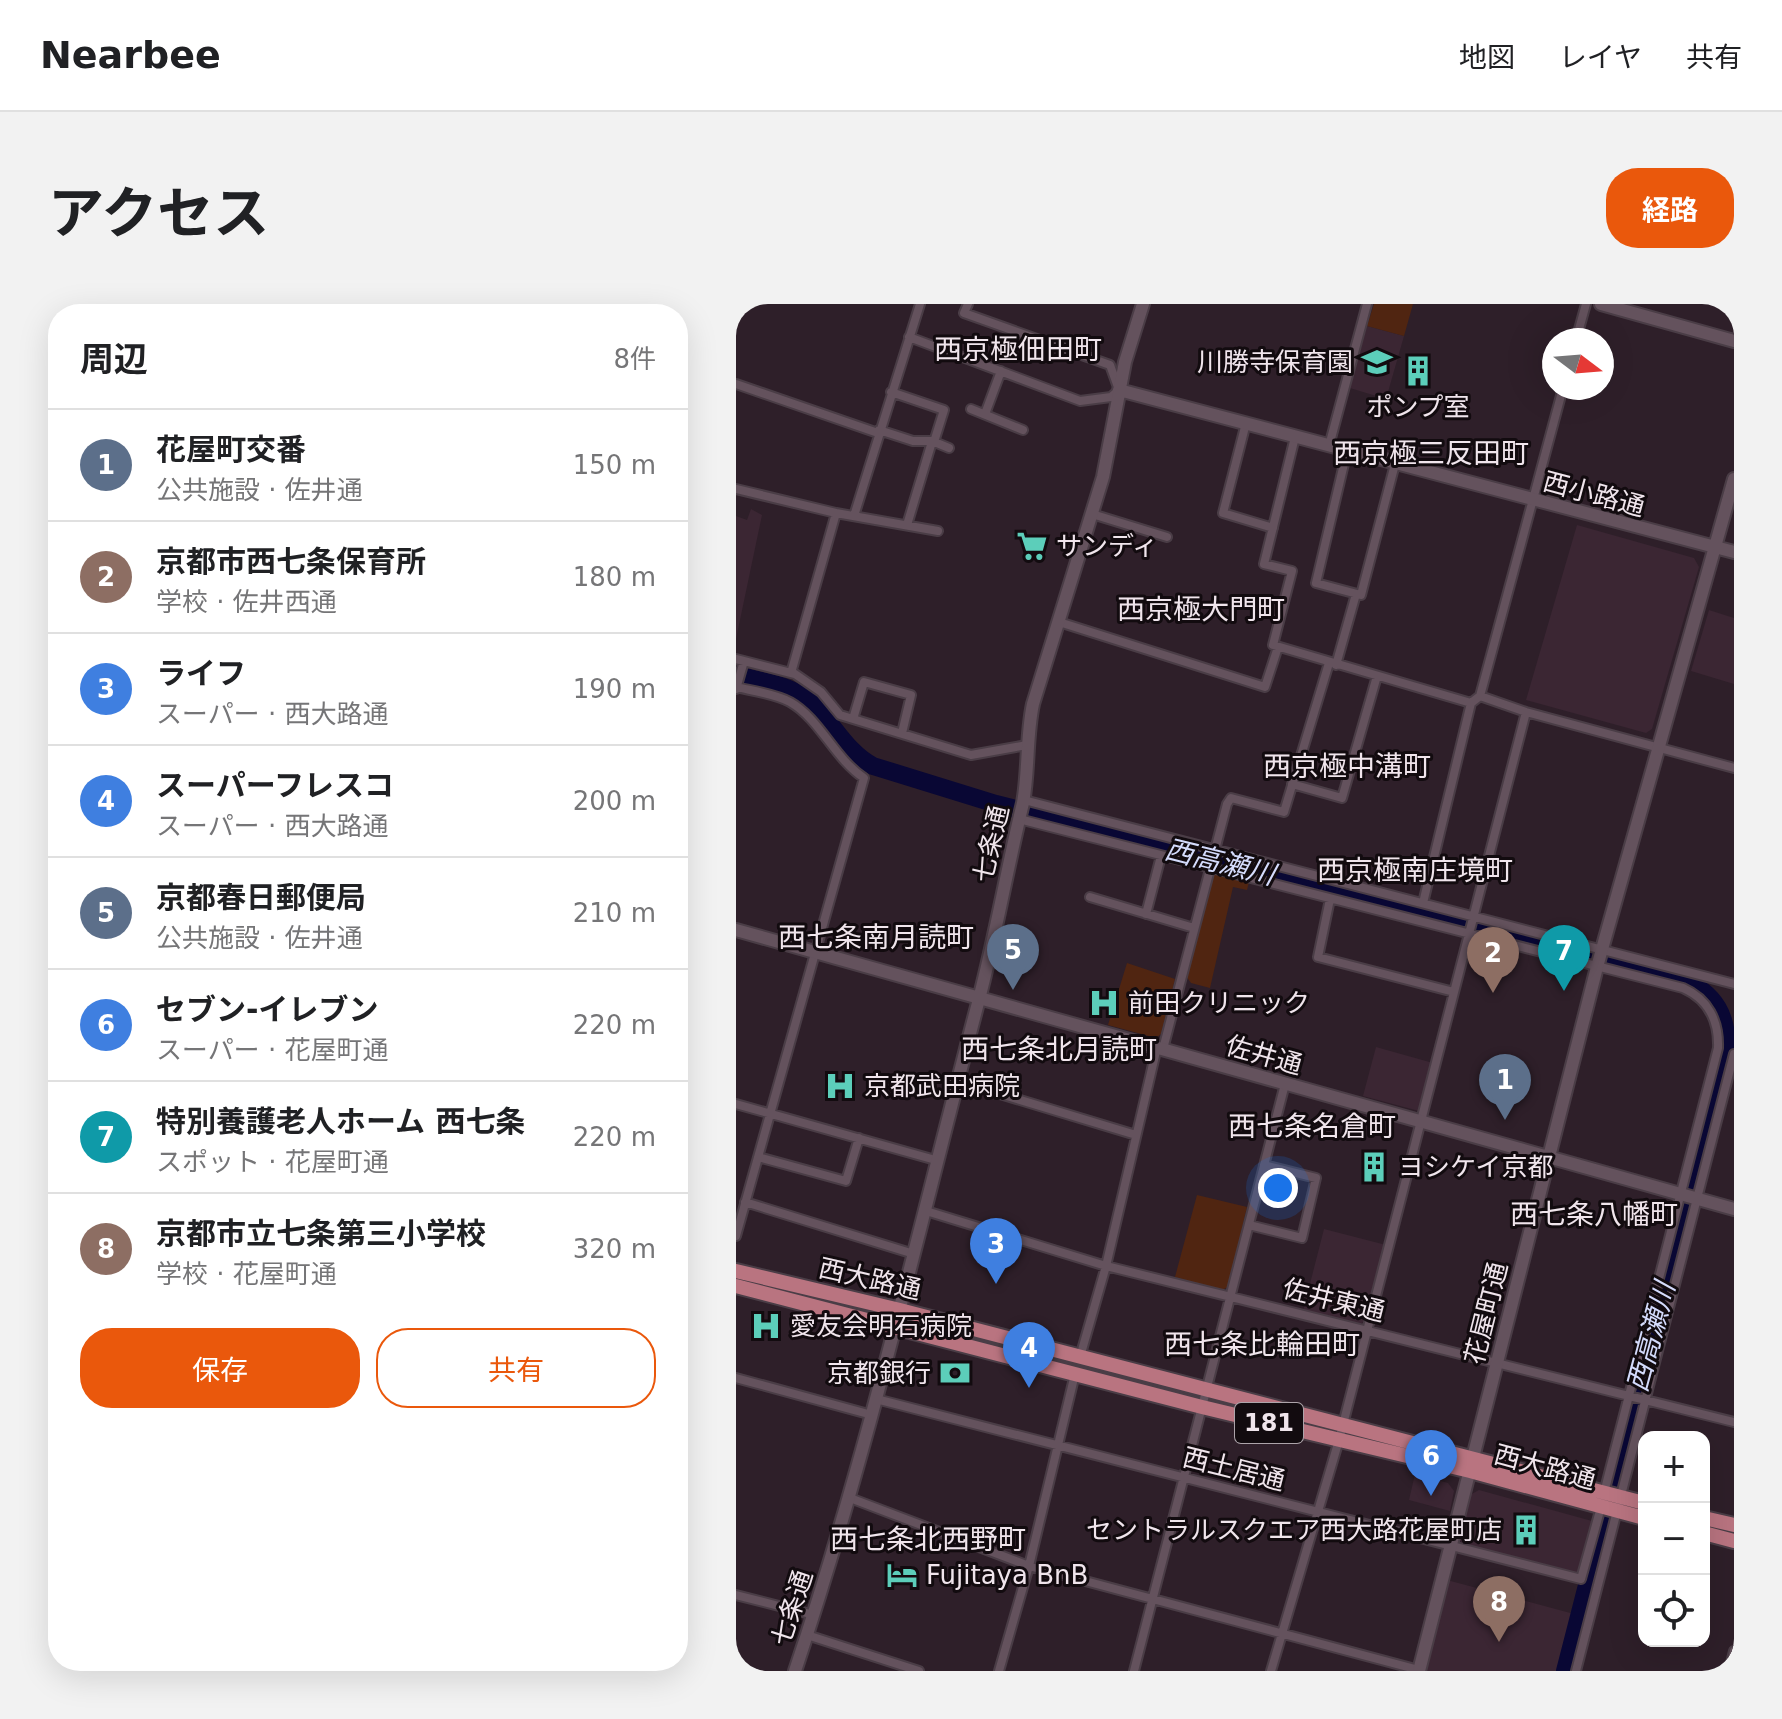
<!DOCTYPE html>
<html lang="ja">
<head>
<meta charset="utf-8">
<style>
  :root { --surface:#fff; --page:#f2f2f2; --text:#202124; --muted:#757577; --line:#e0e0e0; --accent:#ea580c }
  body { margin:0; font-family:"DejaVu Sans","Noto Sans JP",sans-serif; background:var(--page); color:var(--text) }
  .controls { position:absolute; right:24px; bottom:24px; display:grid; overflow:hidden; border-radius:16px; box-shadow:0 8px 32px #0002 }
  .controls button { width:72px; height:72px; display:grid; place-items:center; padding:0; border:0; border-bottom:2px solid var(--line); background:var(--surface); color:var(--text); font:40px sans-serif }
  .compass { position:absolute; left:806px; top:24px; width:72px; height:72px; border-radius:50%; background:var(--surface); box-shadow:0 8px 32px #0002; rotate:106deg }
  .you { position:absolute; left:542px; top:884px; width:28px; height:28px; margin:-20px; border:6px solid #fff; border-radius:50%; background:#1a73e8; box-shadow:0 0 0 12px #1a73e833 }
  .badge { display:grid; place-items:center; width:52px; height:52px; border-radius:50%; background:var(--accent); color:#fff; font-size:26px; font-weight:700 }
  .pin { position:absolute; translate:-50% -66px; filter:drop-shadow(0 2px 4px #0008) }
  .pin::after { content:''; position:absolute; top:42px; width:28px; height:24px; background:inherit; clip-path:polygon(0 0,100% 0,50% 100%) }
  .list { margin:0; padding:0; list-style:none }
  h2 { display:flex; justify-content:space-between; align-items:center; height:104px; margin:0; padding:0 32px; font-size:34px }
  h2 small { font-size:26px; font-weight:400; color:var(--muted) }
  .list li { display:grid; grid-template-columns:52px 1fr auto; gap:24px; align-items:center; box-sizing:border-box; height:112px; padding:0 32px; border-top:2px solid var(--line) }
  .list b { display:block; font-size:30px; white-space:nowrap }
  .list p { margin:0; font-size:26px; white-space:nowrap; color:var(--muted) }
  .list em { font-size:26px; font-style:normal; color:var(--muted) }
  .actions { display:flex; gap:16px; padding:24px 32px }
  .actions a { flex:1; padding:18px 0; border:2px solid var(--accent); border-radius:32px; text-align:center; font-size:28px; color:var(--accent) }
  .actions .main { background:var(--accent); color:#fff }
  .icon { flex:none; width:44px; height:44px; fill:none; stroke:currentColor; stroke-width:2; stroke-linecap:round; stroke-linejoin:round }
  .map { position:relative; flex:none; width:998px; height:1367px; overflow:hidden; border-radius:32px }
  header { display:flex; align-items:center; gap:48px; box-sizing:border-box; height:112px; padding:0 40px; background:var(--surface); border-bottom:2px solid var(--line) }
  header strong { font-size:38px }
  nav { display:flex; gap:44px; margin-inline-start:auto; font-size:28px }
  .intro { display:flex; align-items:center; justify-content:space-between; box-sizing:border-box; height:192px; padding:0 48px }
  h1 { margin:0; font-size:56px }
  .button { padding:20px 36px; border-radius:32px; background:var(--accent); color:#fff; font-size:28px; font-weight:700 }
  main { display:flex; gap:48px; padding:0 48px }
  aside { flex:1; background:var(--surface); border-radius:32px; box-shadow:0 8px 32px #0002 }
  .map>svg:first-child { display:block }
  .built { fill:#3b2633 }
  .green { fill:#502511 }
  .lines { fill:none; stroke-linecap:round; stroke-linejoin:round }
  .stream { stroke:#4e4a6b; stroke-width:3 }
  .river { stroke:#090734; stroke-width:18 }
  .street-casing { stroke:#4a3d46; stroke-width:12 }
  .secondary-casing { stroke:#4a3d46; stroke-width:16 }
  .primary-casing { stroke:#4a3d46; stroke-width:18 }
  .street { stroke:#64525d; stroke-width:8 }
  .secondary { stroke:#64525d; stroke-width:12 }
  .primary { stroke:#b97480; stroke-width:14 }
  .labels { text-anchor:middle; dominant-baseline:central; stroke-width:6; stroke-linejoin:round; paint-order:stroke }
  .shield { fill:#120b0f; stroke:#ada4aa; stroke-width:2 }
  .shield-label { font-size:24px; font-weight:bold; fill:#f0e5ec }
  .poi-label { font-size:26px; fill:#f0e5ec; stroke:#120b0f; text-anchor:start }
  .street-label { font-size:26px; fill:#f0e5ec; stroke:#120b0f }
  .neighbourhood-label { font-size:28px; fill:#f0e5ec; stroke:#120b0f }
  .water-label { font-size:28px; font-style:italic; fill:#d4dbfc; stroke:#120b0f }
</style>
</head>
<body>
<header>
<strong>Nearbee</strong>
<nav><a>地図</a><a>レイヤ</a><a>共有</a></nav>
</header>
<div class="intro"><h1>アクセス</h1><a class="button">経路</a></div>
<main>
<aside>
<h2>周辺<small>8件</small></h2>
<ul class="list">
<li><span class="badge" style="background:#5c6f8a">1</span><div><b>花屋町交番</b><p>公共施設 · 佐井通</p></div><em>150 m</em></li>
<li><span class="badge" style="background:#8d6e63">2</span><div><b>京都市西七条保育所</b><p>学校 · 佐井西通</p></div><em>180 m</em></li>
<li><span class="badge" style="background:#3f7fe0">3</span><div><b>ライフ</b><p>スーパー · 西大路通</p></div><em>190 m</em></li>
<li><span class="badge" style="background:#3f7fe0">4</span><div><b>スーパーフレスコ</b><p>スーパー · 西大路通</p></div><em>200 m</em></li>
<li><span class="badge" style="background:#5c6f8a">5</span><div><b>京都春日郵便局</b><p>公共施設 · 佐井通</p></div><em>210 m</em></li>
<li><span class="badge" style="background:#3f7fe0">6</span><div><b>セブン-イレブン</b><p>スーパー · 花屋町通</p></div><em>220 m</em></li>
<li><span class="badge" style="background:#0f9aa8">7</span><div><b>特別養護老人ホーム 西七条</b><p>スポット · 花屋町通</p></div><em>220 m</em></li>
<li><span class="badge" style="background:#8d6e63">8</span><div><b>京都市立七条第三小学校</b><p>学校 · 花屋町通</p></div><em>320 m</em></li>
</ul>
<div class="actions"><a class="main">保存</a><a>共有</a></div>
</aside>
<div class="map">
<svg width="998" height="1367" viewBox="0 0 998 1367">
  <rect width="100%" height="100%" fill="#2e1f29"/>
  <path class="built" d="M631,22L668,32L650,95L614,84Z
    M15,205L26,211L0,335V212L11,216Z
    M841,221L958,254L963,263L916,425L910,429L790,396Z
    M973,306L998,314V380L955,367Z
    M640,743L697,759L683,807L627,792Z
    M588,925L650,941L630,1017L623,1020L567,1007Z
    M679,1170L712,1179L718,1187L714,1207L673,1196Z
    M743,1186L856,1217L843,1268L840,1270L727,1240L723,1234L734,1191Z
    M711,1276L838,1310L823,1367H688Z"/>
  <path class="green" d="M638,0H677L668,32L631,22Z
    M481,568L513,578L511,586L497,583L474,684L455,679L450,672L477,570Z
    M391,659L439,675L425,730L420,734L372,721Z
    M461,891L511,903L492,983L486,986L439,973Z"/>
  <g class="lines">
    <path class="stream" d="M980,780L984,790
      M945,915L948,925"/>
    <path class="river" d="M0,371C19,376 43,379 61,389C91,404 105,446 137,462L260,500L945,676C979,687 994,715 989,749L879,1175
      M829,1367L867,1219"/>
    <g class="street-casing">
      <path id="street" d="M173,33L344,97L375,93L383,86L374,61L228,9L232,0
        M840,36L850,0
        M0,80L142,129
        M155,88L208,106L198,138L195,141L171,221
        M235,105L287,126
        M249,110L265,67
        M510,119L487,209L537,224
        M143,126L177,137H196L213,144
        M559,133L528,260L556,267L537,341L735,399
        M593,142L631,0
        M611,147L580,279L625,291L659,160
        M0,185L100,209L202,227
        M356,210L431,233
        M118,212L184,0
        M323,318L529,383L542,343
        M0,355L59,370L85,388L104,411L235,451L291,441
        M600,361L620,290
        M55,369L100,209
        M0,383C17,387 39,390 54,398C84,415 98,454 128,474L0,932
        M0,385L8,357
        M744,392L790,408L998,464
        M117,415L128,378L175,391L166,429
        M556,480L606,494L641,372
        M288,496L998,680
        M283,515L947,684C972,695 983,717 982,744L868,1189
        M354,593L458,624
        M594,595L582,653L718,688
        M687,599L735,399L744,392L827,84
        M410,610L425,552
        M427,745L491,500L495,494L548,508L593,359
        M221,777L400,831
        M0,800L203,857
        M22,853L110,877L123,834
        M9,898L178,950
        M190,907L370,962L998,1118
        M513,921L566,934L580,874L528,861
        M344,1053L370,962L421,743
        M0,1074L136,1111
        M140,1095L845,1275L865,1203
        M114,1194L293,1262L683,1366
        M0,1291L78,1311
        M71,1331L183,1367
        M263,1367L293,1262L339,1070
        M398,1367L549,780
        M535,1367L603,1136L790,408
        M840,1367L998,750
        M993,1367L998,1347"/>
    </g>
    <g class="secondary-casing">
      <path id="secondary" d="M865,0L998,37
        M383,86L998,248
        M0,626L998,905
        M59,1367C133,1146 184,919 243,695C260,630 271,564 287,499C293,466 290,433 297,400L367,173L389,58L407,0
        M683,1367L861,663L998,175"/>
    </g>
    <g class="primary-casing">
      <path id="primary" d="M0,967L164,1006L908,1199
        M0,982L466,1103L734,1167L908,1214
        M968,1214L998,1221
        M968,1229L998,1237"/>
    </g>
    <use href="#street" class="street"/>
    <use href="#secondary" class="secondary"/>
    <use href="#primary" class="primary"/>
  </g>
  <defs>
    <g id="school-bare" transform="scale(2.4)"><path d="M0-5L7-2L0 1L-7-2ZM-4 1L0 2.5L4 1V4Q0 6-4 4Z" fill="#5cceba" stroke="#120b0f" stroke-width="2.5" paint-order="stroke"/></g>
    <g id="building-bare" transform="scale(2.4)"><path d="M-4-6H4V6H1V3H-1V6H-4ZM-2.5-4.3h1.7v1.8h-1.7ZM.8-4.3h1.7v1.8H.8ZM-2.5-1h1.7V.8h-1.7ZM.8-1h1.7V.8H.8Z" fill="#5cceba" stroke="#120b0f" stroke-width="2.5" paint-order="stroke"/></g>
    <g id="supermarket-bare" transform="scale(2.4)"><path d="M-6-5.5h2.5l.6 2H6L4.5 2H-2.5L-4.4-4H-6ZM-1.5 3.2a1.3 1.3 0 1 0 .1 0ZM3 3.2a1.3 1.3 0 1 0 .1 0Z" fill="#5cceba" stroke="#120b0f" stroke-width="2.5" paint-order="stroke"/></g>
    <g id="hospital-bare" transform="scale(2.4)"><path d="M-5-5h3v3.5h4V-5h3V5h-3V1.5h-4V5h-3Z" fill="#5cceba" stroke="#120b0f" stroke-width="2.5" paint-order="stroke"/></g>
    <g id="bank-bare" transform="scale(2.4)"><path d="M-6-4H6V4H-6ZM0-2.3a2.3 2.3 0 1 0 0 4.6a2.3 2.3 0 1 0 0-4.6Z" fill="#5cceba" stroke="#120b0f" stroke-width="2.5" paint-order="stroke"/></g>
    <g id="hotel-bare" transform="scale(2.4)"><path d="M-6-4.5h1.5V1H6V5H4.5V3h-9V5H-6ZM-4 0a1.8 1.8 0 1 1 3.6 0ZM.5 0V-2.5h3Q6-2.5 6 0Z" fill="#5cceba" stroke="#120b0f" stroke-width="2.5" paint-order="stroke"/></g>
  </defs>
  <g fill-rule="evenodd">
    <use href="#school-bare" x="641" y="58"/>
    <use href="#building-bare" x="682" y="67"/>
    <use href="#supermarket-bare" x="296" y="242"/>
    <use href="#hospital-bare" x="368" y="699"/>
    <use href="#hospital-bare" x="104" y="782"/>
    <use href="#building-bare" x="638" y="863"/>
    <use href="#hospital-bare" x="30" y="1022"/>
    <use href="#bank-bare" x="219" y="1069"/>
    <use href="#building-bare" x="790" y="1226"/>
    <use href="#hotel-bare" x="166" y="1271"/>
  </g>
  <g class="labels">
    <rect class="shield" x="499" y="1099" width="68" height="40" rx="6"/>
    <g class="shield-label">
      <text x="533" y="1119">181</text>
    </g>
    <g class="poi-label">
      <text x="617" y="58" text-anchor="end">川勝寺保育園</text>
      <text x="682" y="103" text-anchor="middle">ポンプ室</text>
      <text x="320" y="242">サンディ</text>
      <text x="392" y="699">前田クリニック</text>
      <text x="128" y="782">京都武田病院</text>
      <text x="662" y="863">ヨシケイ京都</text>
      <text x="54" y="1022">愛友会明石病院</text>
      <text x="195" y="1069" text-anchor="end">京都銀行</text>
      <text x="766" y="1226" text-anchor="end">セントラルスクエア西大路花屋町店</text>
      <text x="190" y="1271">Fujitaya BnB</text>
    </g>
    <g class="street-label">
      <text transform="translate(858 190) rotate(15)">西小路通</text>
      <text transform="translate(255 540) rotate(-77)">七条通</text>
      <text transform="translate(528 751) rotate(16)">佐井通</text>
      <text transform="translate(134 975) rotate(13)">西大路通</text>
      <text transform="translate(598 996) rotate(14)">佐井東通</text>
      <text transform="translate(750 1009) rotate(-76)">花屋町通</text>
      <text transform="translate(809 1163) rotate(15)">西大路通</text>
      <text transform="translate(498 1165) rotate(14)">西土居通</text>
      <text transform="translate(56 1304) rotate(-72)">七条通</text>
    </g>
    <g class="neighbourhood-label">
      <text x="282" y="45">西京極佃田町</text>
      <text x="695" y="149">西京極三反田町</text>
      <text x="465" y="305">西京極大門町</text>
      <text x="611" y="462">西京極中溝町</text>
      <text x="679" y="566">西京極南庄境町</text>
      <text x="140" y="633">西七条南月読町</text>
      <text x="323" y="745">西七条北月読町</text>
      <text x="576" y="822">西七条名倉町</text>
      <text x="858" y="910">西七条八幡町</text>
      <text x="526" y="1040">西七条比輪田町</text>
      <text x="192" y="1235">西七条北西野町</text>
    </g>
    <g class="water-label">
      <text transform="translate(484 558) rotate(14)">西高瀬川</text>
      <text transform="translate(915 1033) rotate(-75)">西高瀬川</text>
    </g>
  </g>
</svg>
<div class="controls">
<button>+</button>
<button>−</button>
<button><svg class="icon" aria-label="locate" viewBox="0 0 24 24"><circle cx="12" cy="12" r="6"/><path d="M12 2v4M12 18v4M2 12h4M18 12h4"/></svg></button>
</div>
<svg class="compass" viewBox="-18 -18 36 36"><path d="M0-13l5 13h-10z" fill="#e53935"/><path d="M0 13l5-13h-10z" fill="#757577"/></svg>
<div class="you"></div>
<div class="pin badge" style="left:769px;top:816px;background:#5c6f8a">1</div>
<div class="pin badge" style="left:757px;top:689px;background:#8d6e63">2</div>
<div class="pin badge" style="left:260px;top:980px;background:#3f7fe0">3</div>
<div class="pin badge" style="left:293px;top:1084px;background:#3f7fe0">4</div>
<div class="pin badge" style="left:277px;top:686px;background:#5c6f8a">5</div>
<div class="pin badge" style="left:695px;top:1192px;background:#3f7fe0">6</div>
<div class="pin badge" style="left:828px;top:687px;background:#0f9aa8">7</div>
<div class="pin badge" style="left:763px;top:1338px;background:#8d6e63">8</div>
</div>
</main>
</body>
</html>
